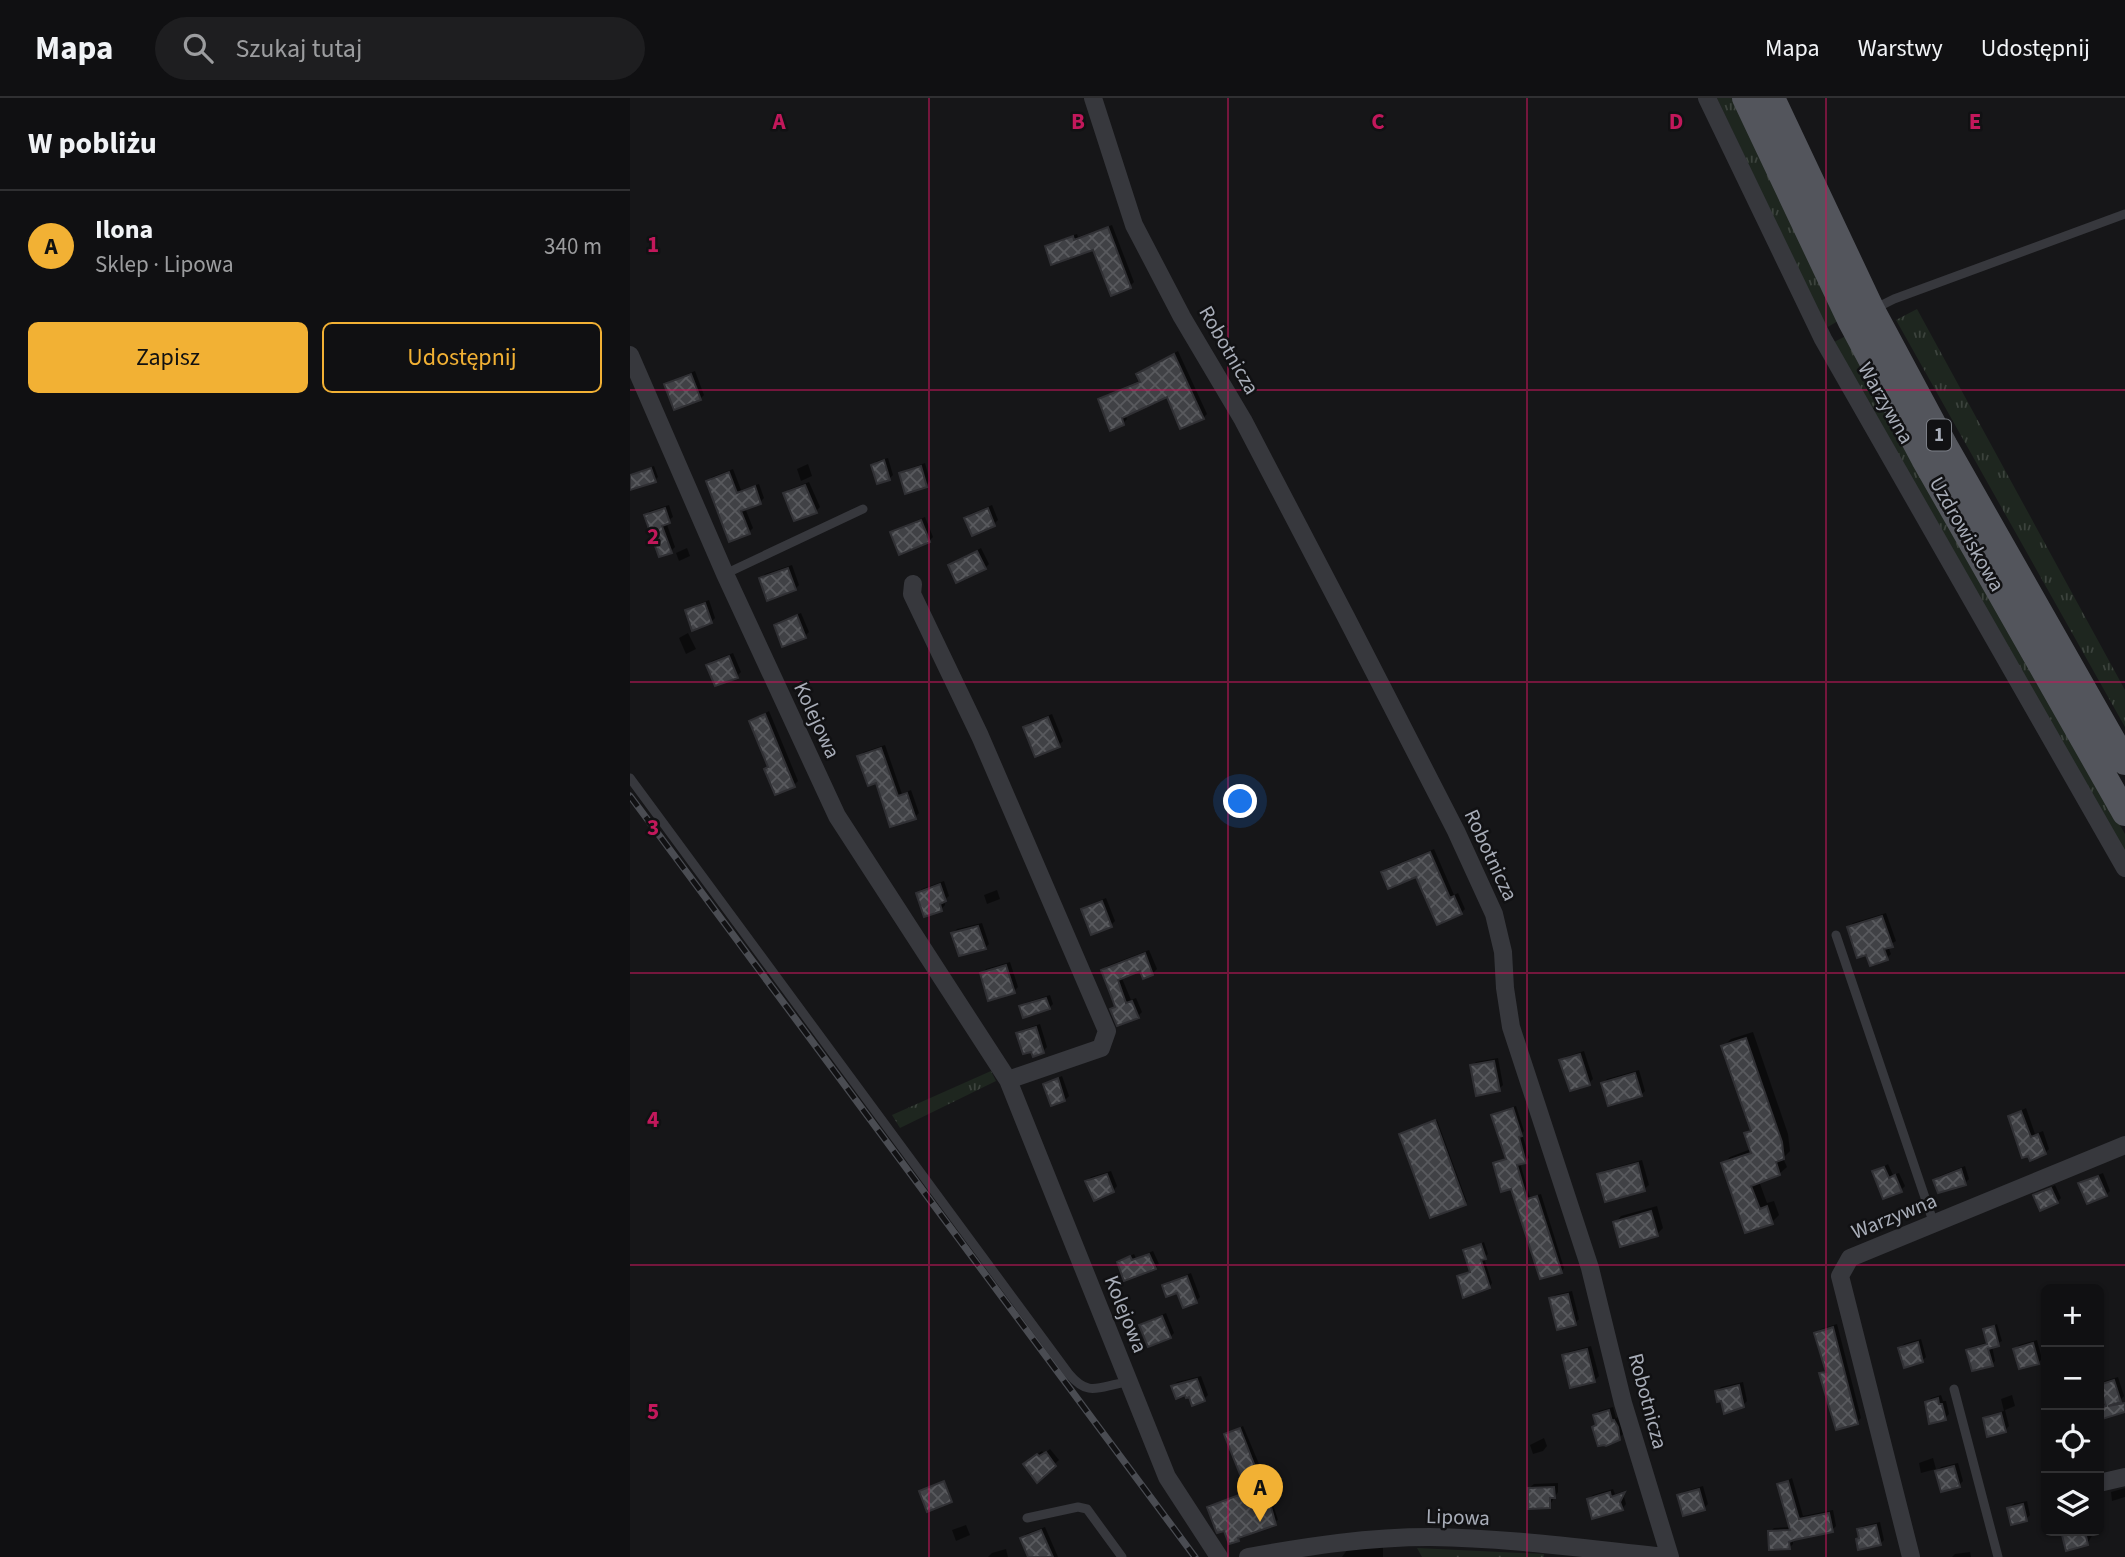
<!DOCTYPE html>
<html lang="pl">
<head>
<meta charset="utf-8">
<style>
  :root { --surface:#101012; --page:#1e1e20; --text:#f1f3f6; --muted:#9c9d9f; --line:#303032; --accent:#f2b134 }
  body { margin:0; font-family:"Source Sans 3",sans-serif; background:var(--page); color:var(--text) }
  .controls { position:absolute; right:21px; bottom:21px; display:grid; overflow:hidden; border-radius:10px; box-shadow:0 2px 5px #0004 }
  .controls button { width:63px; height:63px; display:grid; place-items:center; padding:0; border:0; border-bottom:2px solid var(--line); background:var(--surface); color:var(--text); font:35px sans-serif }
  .you { position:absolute; left:611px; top:704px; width:24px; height:24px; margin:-18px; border:5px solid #fff; border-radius:50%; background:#1a73e8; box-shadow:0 0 0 10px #1a73e833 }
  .badge { display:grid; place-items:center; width:46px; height:46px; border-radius:50%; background:var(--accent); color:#111; font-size:23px; font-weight:700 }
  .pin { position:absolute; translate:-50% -58px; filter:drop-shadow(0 2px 4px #0008) }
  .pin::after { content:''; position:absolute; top:37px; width:24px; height:21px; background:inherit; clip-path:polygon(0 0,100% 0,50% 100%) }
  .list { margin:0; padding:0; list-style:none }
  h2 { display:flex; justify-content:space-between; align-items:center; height:91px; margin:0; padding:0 28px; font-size:30px }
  h2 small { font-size:23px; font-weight:400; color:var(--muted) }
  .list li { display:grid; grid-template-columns:46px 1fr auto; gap:21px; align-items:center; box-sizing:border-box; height:112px; padding:0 28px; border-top:2px solid var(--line) }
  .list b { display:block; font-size:26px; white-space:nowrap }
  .list p { margin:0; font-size:23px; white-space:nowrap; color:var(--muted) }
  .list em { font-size:23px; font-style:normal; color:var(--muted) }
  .actions { display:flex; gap:14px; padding:21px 28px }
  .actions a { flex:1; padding:16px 0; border:2px solid var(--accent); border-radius:10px; text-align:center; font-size:24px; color:var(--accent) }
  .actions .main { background:var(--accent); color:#111 }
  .icon { flex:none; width:38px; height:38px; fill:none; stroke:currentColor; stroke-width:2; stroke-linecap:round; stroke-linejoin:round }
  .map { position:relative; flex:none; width:1495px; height:1459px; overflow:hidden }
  header { display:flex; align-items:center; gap:42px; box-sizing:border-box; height:98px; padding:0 35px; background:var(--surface); border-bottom:2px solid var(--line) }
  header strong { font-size:33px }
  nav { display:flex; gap:38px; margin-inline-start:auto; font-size:24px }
  .search { width:490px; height:63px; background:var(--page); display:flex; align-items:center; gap:18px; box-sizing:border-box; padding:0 24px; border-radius:38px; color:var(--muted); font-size:26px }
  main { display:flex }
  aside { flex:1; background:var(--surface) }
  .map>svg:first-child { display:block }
  .grass { fill:url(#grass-tufts) }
  .shadow { fill:#0007 }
  .building { fill:url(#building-cross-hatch); stroke:#303034; stroke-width:2 }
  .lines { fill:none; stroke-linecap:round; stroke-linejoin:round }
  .service { stroke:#37383d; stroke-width:9 }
  .minor { stroke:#37383d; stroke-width:18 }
  .primary { stroke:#53555c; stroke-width:26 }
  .rail-casing { stroke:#4a4c52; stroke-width:7 }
  .rail { stroke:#111113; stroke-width:4.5; stroke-dasharray:13; stroke-linecap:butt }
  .grid { fill:none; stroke:#c2185b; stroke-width:2; stroke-opacity:0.55 }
  .labels { text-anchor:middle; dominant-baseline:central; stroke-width:5; stroke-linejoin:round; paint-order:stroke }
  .shield { fill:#111113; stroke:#7b7e86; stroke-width:2 }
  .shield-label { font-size:19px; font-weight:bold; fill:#a8adb8 }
  .street-label { font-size:21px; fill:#a8adb8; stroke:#111113 }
  .grid-label { font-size:23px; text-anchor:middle; font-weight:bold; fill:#c2185b; stroke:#111113; stroke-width:5; stroke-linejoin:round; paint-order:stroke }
</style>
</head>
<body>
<header>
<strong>Mapa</strong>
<div class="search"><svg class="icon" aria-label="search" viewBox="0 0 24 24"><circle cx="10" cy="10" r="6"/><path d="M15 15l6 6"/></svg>Szukaj tutaj</div>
<nav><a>Mapa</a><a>Warstwy</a><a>Udostępnij</a></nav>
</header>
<main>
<aside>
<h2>W pobliżu<small></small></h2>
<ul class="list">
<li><span class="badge">A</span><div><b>Ilona</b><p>Sklep · Lipowa</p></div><em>340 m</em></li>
</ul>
<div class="actions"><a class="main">Zapisz</a><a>Udostępnij</a></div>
</aside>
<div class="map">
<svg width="1495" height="1459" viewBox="0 0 1495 1459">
  <defs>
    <pattern id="grass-tufts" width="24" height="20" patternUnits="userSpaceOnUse" patternTransform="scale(1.75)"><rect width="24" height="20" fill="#1e261f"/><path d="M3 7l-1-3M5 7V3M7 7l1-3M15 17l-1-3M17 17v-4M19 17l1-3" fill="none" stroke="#3c433d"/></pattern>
    <pattern id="building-cross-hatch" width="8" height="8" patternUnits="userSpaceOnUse" patternTransform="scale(1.75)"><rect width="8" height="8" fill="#404145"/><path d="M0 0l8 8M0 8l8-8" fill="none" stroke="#595a5e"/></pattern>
  </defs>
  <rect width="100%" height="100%" fill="#161618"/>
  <path class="grass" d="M1087,0H1105L1208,223L1196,230Z
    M1287,211L1495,592V629L1266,222Z
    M1216,238L1352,486L1495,736V762L1204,244Z
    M361,973L366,983L270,1030L262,1017Z
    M787,1450L914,1456V1459H792Z"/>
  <path class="shadow" d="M482,127L504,184L500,188L464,150L417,149L421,145L447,136L448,139Z
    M548,253L577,316L573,320L538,297L495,317L497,321L493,325L470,302L474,298L511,282L508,276L512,272Z
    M65,273L74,297L70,301L36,287L40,283Z
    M258,360L263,377L259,381L243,367L247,363Z
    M295,365L300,383L296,387L271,376L275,372Z
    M178,366L182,378L171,383L167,371Z
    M24,368L28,379L25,382L0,388V376Z
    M103,371L111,392L129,386L134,400L130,404L115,410L123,430L119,434L78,383L82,379Z
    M179,384L190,409L186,413L155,395L160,391Z
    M39,407L43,419L36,424L45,449L41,453L16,417L20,413Z
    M362,407L368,422L364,426L336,420L340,416Z
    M295,419L303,439L299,443L262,435L266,431Z
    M57,450L60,458L49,463L46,455Z
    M351,450L359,466L355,470L320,467Z
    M162,467L169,487L165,491L131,481L135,476Z
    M79,502L85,520L81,524L57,513L61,509Z
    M171,515L179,534L175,538L146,527L150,523Z
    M58,535L66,551L56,556L49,540Z
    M103,555L111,574L107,578L78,567L82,563Z
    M139,613L168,683L164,687L139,668L121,623Z
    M422,616L433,643L429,647L395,629L399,625Z
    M255,647L272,696L281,692L289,715L285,719L247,683L229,658L234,654Z
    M804,751L824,797L828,795L835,811L831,815L786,777L753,774L757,770Z
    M314,783L319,798L314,802L315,807L311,811L288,795L292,791Z
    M367,792L370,801L357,806L354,797Z
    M476,800L485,823L481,827L453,812L457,808Z
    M1256,815L1266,843L1258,848L1261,856L1257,860L1219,829L1223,825Z
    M352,825L359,846L355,850L323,835L327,831Z
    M519,852L527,871L523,875L514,878L511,871L491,878L501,902L506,900L512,914L508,918L482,912L486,908L473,873L477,868Z
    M380,864L388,889L384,893L352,875L356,871Z
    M420,897L423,906L419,910L391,909L395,905Z
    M410,926L417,949L413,953L388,936L392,932Z
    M1123,934L1158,1036L1160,1053L1153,1060L1157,1069L1149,1076L1129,1083L1137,1105L1144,1103L1149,1117L1142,1124L1116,1133L1093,1066L1100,1059L1121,1051L1116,1036L1121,1030L1093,949L1101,941Z
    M954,953L963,981L959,985L931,963L935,959Z
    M868,960L873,987L869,991L842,968L846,964Z
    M1009,972L1015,993L1011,997L973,985L977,981Z
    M432,978L439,998L435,1002L415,986Z
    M886,1008L894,1033L892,1035L899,1060L890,1065L900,1099L911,1096L934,1170L931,1174L882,1088L865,1065L877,1059L863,1018L867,1014Z
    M1396,1010L1405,1036L1413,1033L1419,1051L1415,1055L1380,1018Z
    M807,1022L837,1104L801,1118L772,1035Z
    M1012,1062L1019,1087L1014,1091L969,1077L973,1073Z
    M1258,1066L1263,1077L1269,1075L1275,1088L1271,1092L1244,1074Z
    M1335,1068L1339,1081L1335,1085L1305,1082L1309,1078Z
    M481,1073L487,1088L483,1093L457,1083L461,1079Z
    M1473,1075L1480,1093L1476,1097L1451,1086L1455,1082Z
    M1425,1087L1431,1100L1427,1104L1405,1098Z
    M1027,1108L1033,1130L1027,1136L985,1125L991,1118Z
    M854,1144L858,1156L854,1160L862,1185L859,1189L829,1179L841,1173L835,1153Z
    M523,1153L529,1166L525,1170L489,1164L504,1156L506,1160Z
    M561,1175L570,1199L566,1203L534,1188L538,1184Z
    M942,1193L949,1221L945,1225L921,1201L925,1197Z
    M536,1215L544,1235L540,1239L511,1228L515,1224Z
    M1207,1226L1231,1320L1227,1324L1191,1276L1197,1271L1186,1235L1191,1231Z
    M1367,1226L1372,1243L1362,1248L1365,1263L1362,1266L1338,1252L1341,1249L1358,1244L1355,1232Z
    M1291,1241L1296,1259L1292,1263L1270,1250L1274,1246Z
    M1407,1242L1412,1261L1408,1265L1385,1251L1389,1247Z
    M961,1248L969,1278L965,1282L934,1258L938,1254Z
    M571,1278L578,1297L574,1301L543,1288L547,1284Z
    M1488,1279L1494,1298L1490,1302L1471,1287L1475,1283Z
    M1113,1284L1117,1303L1113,1307L1092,1301L1087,1293L1091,1289Z
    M1311,1297L1313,1303H1316L1319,1316L1315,1320L1297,1304L1301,1300Z
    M1382,1297L1385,1308L1375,1312L1379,1328L1375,1332L1354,1321L1359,1317L1374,1313L1371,1301Z
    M983,1309L986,1320L989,1319L992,1325L993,1336L989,1340L968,1326L965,1317L969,1313Z
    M613,1328L643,1399L641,1401L648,1422L600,1444L595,1430L579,1409L618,1393L596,1337Z
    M914,1340L917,1348L913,1353L903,1356L900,1347Z
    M420,1351L429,1362L407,1382L399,1362L412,1353L414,1356Z
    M1303,1360L1306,1371L1291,1375L1289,1365Z
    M1328,1365L1333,1383L1329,1387L1307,1373L1311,1369Z
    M1162,1380L1173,1418L1203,1412L1206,1428L1202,1432L1163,1440V1446L1159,1450L1140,1434L1144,1430L1161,1429L1149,1387Z
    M928,1385V1394L919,1408L899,1390L904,1386Z
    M1073,1388L1078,1406L1074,1410L1049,1398L1053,1394Z
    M1495,1390V1399L1482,1403L1481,1394Z
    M983,1391L985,1396L997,1392L994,1399L996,1406L992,1411L958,1401L963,1397Z
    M1397,1403L1400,1417L1396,1421L1379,1410L1383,1406Z
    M1250,1424L1254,1442L1250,1446L1230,1439L1229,1432L1233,1428Z
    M336,1427L340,1437L326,1443L322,1432Z
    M415,1429L428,1459H400L392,1440L396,1436Z
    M1433,1433H1465L1457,1446L1437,1451Z
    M753,1448V1459H712L717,1452Z
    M376,1451L378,1459H358L362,1455Z
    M1340,1454L1341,1459H1322L1325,1456Z"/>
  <path class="building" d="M478,129L501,190L481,198L463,152L421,167L415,148L443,138L444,142Z
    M544,256L574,321L550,331L537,299L492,320L494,327L480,333L468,301L510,284L506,276Z
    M61,276L71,302L44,312L34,286Z
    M254,362L260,382L247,386L241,367Z
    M291,368L297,389L275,396L269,375Z
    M21,370L26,384L0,392V377Z
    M99,374L107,395L125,388L131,406L111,413L120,436L99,444L76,383Z
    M175,387L187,415L164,423L153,395Z
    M35,410L40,425L32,428L42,455L29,459L14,417Z
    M358,410L365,428L342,438L334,420Z
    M291,422L300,444L269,457L260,434Z
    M347,453L356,471L326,485L318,467Z
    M158,470L166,492L137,503L129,480Z
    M75,505L82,525L62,533L55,512Z
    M167,517L176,540L152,549L144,527Z
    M99,558L108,580L85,588L76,567Z
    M135,616L165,689L145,697L134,671L138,669L119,623Z
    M418,619L430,649L405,659L393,629Z
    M251,650L268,698L277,695L286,721L260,729L246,685L238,688L227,658Z
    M800,754L820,800L824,798L832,816L807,827L786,779L758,791L751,774Z
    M310,786L316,803L310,806L312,813L294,819L286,795Z
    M472,803L482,829L461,837L451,811Z
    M1252,818L1263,849L1254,851L1258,862L1240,868L1236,857L1227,860L1217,829Z
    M348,828L356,851L329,858L321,835Z
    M515,855L523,877L513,881L510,873L488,882L496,905L502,903L509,920L487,928L480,911L485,909L483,903L471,872Z
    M376,867L385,895L358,903L350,875Z
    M416,900L420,911L393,920L389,908Z
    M406,929L414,955L403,959L401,954L393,956L386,935Z
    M1116,940L1152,1044L1154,1061L1146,1064L1150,1077L1121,1088L1130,1111L1137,1108L1143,1126L1115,1135L1091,1065L1121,1055L1114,1035L1121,1033L1091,948Z
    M950,956L960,987L940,993L929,962Z
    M864,963L870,993L846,998L840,967Z
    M1005,975L1012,998L978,1008L971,985Z
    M428,980L435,1003L421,1008L413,986Z
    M883,1010L892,1038L889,1039L896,1065L887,1067L897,1101L907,1098L932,1175L910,1181L881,1091L871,1094L863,1065L876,1061L861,1017Z
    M1391,1013L1401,1039L1408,1036L1416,1056L1400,1063L1398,1058L1392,1060L1378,1018Z
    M805,1022L836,1107L800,1120L769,1036Z
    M1008,1065L1015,1093L975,1104L967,1076Z
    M1254,1069L1259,1080L1265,1077L1272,1094L1253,1101L1242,1073Z
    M1331,1071L1336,1087L1308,1095L1303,1082Z
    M477,1076L484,1094L464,1103L455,1083Z
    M1468,1078L1477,1098L1457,1106L1448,1085Z
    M1421,1090L1428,1105L1410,1113L1403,1097Z
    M1021,1113L1028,1138L990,1149L983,1124Z
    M851,1146L856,1161L851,1162L860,1190L833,1200L827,1178L840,1174L833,1152Z
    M519,1156L526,1171L494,1183L487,1164L500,1158L502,1162Z
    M557,1178L567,1205L553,1210L547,1195L536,1199L532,1187Z
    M938,1196L946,1227L927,1232L919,1200Z
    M532,1218L541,1240L518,1249L509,1227Z
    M1364,1228L1369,1248L1358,1251L1363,1268L1342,1273L1336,1252L1357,1246L1353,1231Z
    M1203,1229L1228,1326L1206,1332L1189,1275L1196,1274L1184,1235Z
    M1288,1244L1293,1264L1274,1270L1268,1250Z
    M1403,1245L1409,1266L1389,1271L1383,1251Z
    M957,1251L965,1284L940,1290L932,1257Z
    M567,1281L575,1303L562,1308L559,1299L556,1300L555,1297L546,1301L541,1288Z
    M1484,1282L1491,1304L1478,1308L1495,1305V1314L1469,1322V1309L1476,1308L1469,1287Z
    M1109,1287L1114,1309L1094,1316L1091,1303L1087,1304L1085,1293Z
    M1308,1300L1309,1306H1312L1316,1322L1299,1326L1295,1304Z
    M979,1312L982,1323L984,1322L988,1329L990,1342L976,1348L974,1347L968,1348L962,1329L966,1327L963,1317Z
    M1371,1315L1376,1334L1357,1339L1353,1320Z
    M610,1330L631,1384H634L646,1427L608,1440L609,1443L599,1446L594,1433L587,1435L586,1433L577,1409L617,1394L594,1336Z
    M416,1354L426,1368L407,1385L393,1366L407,1356L409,1358Z
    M1324,1368L1330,1389L1311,1394L1305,1373Z
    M314,1383L322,1404L297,1414L289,1393Z
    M1158,1383L1169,1421L1199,1415L1203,1434L1164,1442L1159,1444L1160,1451L1139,1452L1138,1433L1160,1432L1147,1386Z
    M924,1389L925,1400H920V1410L898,1411V1390Z
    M1069,1391L1075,1412L1053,1418L1047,1397Z
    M980,1394L981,1399L995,1394L990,1404L993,1412L962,1421L957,1401Z
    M1393,1406L1397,1423L1381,1427L1377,1410Z
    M1246,1427L1251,1447L1228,1452L1226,1441L1229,1440L1227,1431Z
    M411,1432L423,1459H398L390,1440Z
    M1431,1433H1455L1458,1447L1436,1453Z"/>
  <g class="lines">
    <path class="service" d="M1244,211L1264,201L1495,116
      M95,476L233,411
      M0,680L439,1276C460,1301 470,1287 499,1284
      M1206,837L1304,1126
      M1324,1291L1368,1459
      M397,1420L448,1409L457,1411L492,1459"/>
    <path class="minor" d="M463,0L504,127L552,219L613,322L716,519L826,733L864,816L873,854L875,890L881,929L960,1170L993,1305L1040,1459
      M1077,0L1193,241L1495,770
      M0,257L95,476L207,718L378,982L537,1379L589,1459
      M283,486L282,496L350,638L477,933L471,950L378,982
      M1469,1385L1495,1379
      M618,1459C679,1448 738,1439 800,1439C879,1440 957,1451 1036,1459
      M1281,1459L1210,1178L1220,1160L1495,1047"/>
    <path class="primary" d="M1115,0L1221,224L1294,361L1495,715
      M1142,0L1242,212L1315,348L1495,664"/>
    <g class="rail-casing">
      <path id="rail" d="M0,698L565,1459"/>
    </g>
    <use href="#rail" class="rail"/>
  </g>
  <path class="grid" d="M299,0V1459M598,0V1459M897,0V1459M1196,0V1459M0,292H1495M0,584H1495M0,875H1495M0,1167H1495"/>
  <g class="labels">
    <rect class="shield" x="1297" y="321.5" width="24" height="31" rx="5"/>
    <g class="shield-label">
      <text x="1309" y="337">1</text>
    </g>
    <g class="street-label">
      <text transform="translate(599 252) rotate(60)">Robotnicza</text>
      <text transform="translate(1256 305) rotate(60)">Warzywna</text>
      <text transform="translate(1337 436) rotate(60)">Uzdrowiskowa</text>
      <text transform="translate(187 622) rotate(65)">Kolejowa</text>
      <text transform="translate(861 757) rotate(65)">Robotnicza</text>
      <text transform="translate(1264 1118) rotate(-22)">Warzywna</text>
      <text transform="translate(496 1216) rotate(68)">Kolejowa</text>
      <text transform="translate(1018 1303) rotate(75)">Robotnicza</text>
      <text transform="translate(828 1419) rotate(2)">Lipowa</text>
    </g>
  </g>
  <g class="grid-label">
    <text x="149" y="31">A</text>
    <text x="448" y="31">B</text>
    <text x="748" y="31">C</text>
    <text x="1046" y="31">D</text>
    <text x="1345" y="31">E</text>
    <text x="23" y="154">1</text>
    <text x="23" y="446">2</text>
    <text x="23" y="737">3</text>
    <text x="23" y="1029">4</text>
    <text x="23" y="1321">5</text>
  </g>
</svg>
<div class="controls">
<button>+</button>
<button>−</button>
<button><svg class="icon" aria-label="locate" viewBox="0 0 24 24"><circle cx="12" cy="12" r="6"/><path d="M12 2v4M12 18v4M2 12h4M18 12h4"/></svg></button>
<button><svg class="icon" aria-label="layers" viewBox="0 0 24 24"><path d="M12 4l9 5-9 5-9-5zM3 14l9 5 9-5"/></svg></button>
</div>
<div class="you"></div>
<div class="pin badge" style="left:630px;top:1424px">A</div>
</div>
</main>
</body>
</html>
